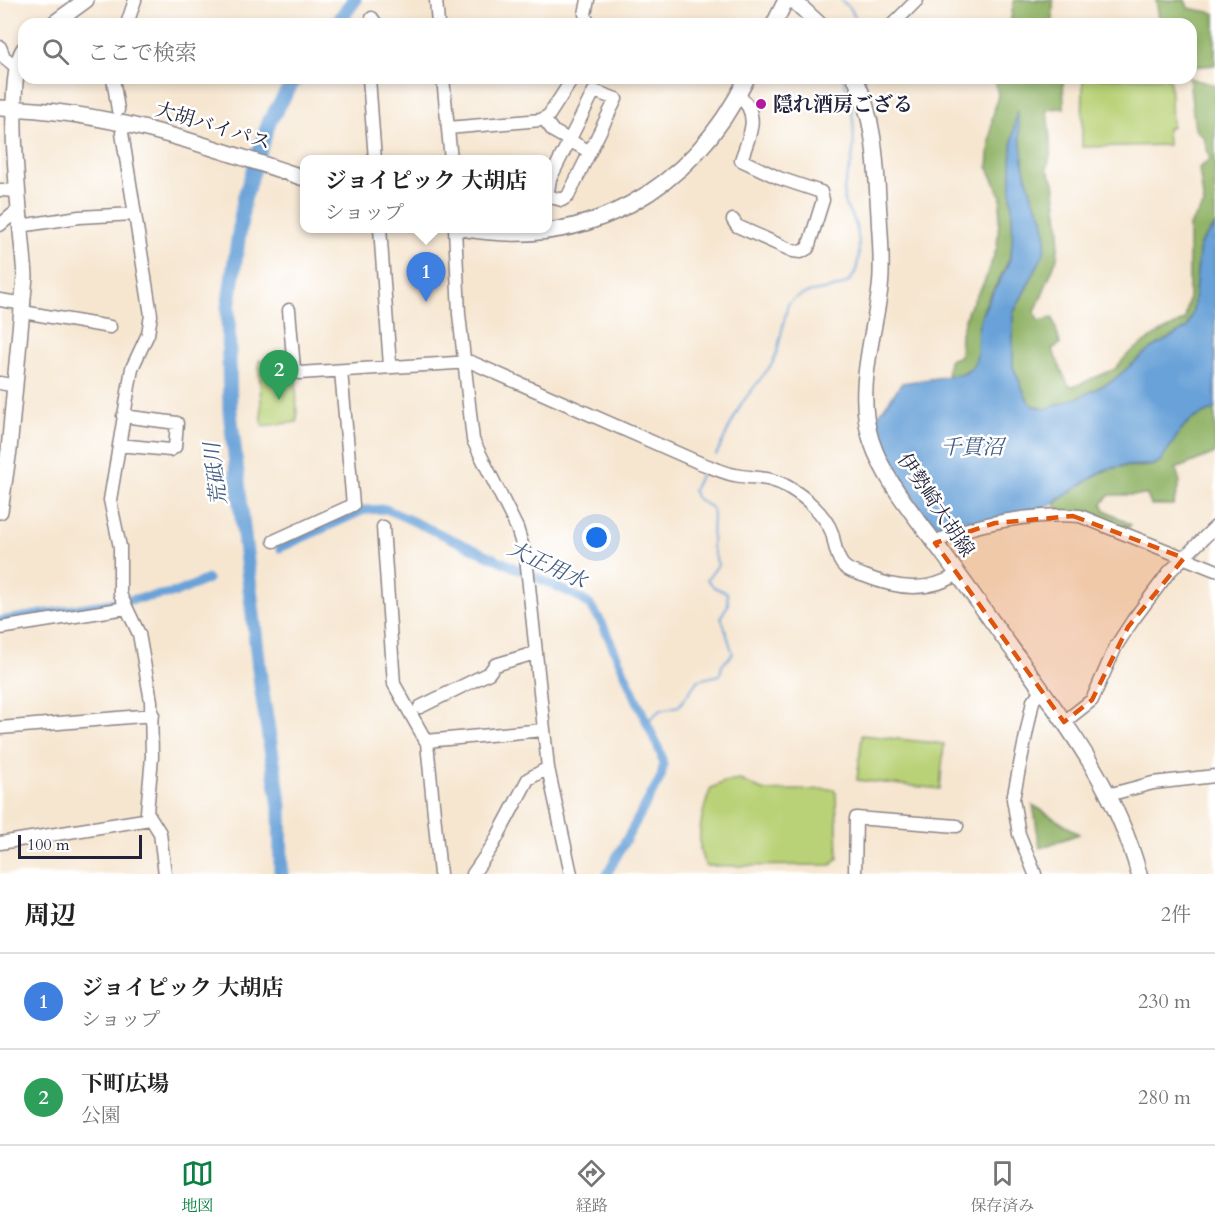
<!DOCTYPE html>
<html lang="ja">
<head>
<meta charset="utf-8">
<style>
  :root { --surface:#fff; --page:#f6f6f6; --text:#222; --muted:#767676; --line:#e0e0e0; --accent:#0b8043 }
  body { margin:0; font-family:Cardo,"Noto Serif JP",serif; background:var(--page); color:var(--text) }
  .scale { position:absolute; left:18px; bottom:15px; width:124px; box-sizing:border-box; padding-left:6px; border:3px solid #22223b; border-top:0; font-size:16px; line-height:21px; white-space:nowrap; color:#22223b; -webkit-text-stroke:4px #fff; paint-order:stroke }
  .you { position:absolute; left:597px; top:538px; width:21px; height:21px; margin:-15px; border:4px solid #fff; border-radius:50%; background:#1a73e8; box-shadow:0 0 0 9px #1a73e833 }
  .badge { display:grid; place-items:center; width:39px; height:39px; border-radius:50%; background:var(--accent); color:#fff; font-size:20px; font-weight:700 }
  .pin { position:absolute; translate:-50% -50px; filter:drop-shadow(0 2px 3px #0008) }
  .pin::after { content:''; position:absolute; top:32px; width:21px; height:18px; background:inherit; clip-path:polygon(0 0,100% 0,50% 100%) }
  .popup { position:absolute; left:300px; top:155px; width:252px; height:78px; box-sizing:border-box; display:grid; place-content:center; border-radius:12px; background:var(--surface); filter:drop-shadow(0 2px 4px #0005); font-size:20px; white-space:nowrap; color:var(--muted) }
  .popup b { font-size:22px; color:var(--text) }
  .popup::after { content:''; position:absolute; left:50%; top:100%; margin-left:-12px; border:12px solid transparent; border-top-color:var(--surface) }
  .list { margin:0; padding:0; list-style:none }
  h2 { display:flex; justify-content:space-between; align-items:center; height:78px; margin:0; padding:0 24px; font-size:26px }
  h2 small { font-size:20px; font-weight:400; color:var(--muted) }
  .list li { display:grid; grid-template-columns:39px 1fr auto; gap:18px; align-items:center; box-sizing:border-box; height:96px; padding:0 24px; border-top:2px solid var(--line) }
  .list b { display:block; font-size:22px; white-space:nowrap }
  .list p { margin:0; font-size:20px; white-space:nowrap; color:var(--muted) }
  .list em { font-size:20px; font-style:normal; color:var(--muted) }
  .icon { flex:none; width:33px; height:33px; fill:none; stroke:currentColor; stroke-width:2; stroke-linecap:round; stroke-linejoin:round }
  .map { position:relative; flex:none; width:1215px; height:874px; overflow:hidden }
  .search { position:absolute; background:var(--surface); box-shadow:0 3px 9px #0003; left:18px; right:18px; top:18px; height:66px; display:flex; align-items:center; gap:15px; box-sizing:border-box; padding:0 21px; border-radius:18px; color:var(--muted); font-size:22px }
  .sheet { height:270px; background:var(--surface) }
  nav { display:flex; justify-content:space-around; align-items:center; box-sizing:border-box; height:84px; border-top:2px solid var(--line); background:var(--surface); font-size:16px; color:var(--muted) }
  nav a { display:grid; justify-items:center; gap:3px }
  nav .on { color:var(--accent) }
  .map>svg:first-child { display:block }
  .green { fill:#b9d277; stroke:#6e7a59; stroke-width:1.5 }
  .forest { fill:#92b468; stroke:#5a6b52; stroke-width:1.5 }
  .water { fill:#69a2d8; stroke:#46628a; stroke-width:1.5 }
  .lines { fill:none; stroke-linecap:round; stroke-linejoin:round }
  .stream { stroke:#69a2d8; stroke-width:2 }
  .canal { stroke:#69a2d8; stroke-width:9 }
  .river { stroke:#69a2d8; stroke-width:15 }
  .minor-casing { stroke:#8c8486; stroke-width:15 }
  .major-casing { stroke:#8c8486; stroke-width:18 }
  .minor { stroke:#fff; stroke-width:12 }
  .major { stroke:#fff; stroke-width:15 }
  .marked { fill:#de560e; fill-opacity:0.2; stroke:#de560e; stroke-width:4.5; stroke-dasharray:12 8; stroke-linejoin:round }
  .poi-dot { fill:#b5179e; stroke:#fff; stroke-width:2 }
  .labels { text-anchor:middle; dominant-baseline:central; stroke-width:5; stroke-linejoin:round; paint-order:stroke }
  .poi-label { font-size:20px; font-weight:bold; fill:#22223b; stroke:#fff; text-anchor:start }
  .street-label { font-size:20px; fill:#22223b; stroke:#fff }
  .water-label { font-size:21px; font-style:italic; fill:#425c82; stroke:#fff }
</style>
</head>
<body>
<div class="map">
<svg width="1215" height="874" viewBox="0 0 1215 874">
  <rect width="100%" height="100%" fill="#fff"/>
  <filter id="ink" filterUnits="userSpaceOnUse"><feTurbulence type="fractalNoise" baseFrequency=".0167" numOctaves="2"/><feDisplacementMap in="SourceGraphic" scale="12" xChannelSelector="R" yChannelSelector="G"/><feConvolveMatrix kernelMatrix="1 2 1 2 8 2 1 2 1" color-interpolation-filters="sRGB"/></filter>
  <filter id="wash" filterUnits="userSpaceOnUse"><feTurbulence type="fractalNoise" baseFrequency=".008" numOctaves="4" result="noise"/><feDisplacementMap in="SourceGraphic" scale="24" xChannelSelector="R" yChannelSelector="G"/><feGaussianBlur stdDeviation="1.35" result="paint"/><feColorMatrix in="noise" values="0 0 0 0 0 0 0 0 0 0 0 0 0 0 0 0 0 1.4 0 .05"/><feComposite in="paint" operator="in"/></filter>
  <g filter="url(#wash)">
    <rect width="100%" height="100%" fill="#f6e6d0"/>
    <path class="green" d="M1083,78H1170L1172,126L1167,129L1168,145L1082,147Z
      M289,360L291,377H296L297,422L262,426L259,361Z
      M862,735L944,744L940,789L857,780Z
      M740,780L764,791L833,789L836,793L838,858L831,865L706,866C693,845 703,808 711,788L724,782Z"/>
    <path class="forest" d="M1014,0H1053V24H1010Z
      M1156,0H1185L1188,8L1215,13V65L1191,67V24H1160Z
      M995,78H1063L1064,108L1047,109L1051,151L1047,169L1054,182L1060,230L1057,258L1035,312L1038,321L1053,318L1060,344L1052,349L1068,385L1073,387L1115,369L1128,354L1154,336L1185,320L1189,297V226L1204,205L1199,168L1210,160L1204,138L1195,129L1189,78L1215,85V225L1200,244L1193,312L1187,328L1150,349L1113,381L1082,396L1046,409L1034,406L1028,401L1013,367V314L1037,267L1043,218L1032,196L1024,169L1016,113C1015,139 1012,165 1012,192C1011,213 1016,235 1010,256C1004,276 988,294 982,314C971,349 994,367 947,377L949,360L960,356L961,333L968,310L984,283L997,247L1001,196L988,168L992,119L998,95Z
      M1215,409V453L1176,469L1180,482L1173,505H1151L1147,495H1110L1102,503L1105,510L1131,525L1128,528L1060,512L1055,504C1076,488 1093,472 1119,467C1131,465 1151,470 1160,462C1164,458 1166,450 1169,446C1180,428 1194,413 1215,409Z
      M1033,805L1079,834L1040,848Z"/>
    <path class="water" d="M1017,110L1024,169L1032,196L1043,218L1046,239L1044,253L1013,314V367L1028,401L1034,406L1046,409L1082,396L1112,381L1150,349L1187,328L1193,312L1200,244L1215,225V409L1194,418L1183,427L1161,461L1153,465L1122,466L1104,470L1040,512L971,524L968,519C957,523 947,529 936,524C917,515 877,441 875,420L902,383L964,374C984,361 974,345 979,325C984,300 1006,278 1011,253C1014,233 1012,214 1011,193C1010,166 1012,137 1017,110Z"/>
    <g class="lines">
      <path class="stream" d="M841,0L851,9L858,24
        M716,455L741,404L772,364L777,352L788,304C806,285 836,295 851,279C862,267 860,234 854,220C851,213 845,209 844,200C842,185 849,174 852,160C856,133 853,103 843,78
        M646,723L660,710L679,706L698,680L720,675L722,665L733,654L721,616L728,605L727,593L714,587L707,580L718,565L712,546L713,509L695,497L693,491L703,469"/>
      <path class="canal" d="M280,548L364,510L386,509L577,596L590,605L602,623L661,754L663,766L661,777L607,874
        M0,621L178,592L208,579"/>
      <path class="river" d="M337,24L354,0
        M281,874L280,806L261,686L230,411L228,309L244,199L269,122L295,78"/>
    </g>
  </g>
  <g filter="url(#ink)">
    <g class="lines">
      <g class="minor-casing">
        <path id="minor" d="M436,0L438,24
          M372,18L376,24
          M127,24L135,0
          M588,24L585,14L588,0
          M893,24L917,0
          M0,47L4,57L15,66
          M113,78L118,110
          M369,78L375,160
          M443,78L451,160
          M544,119L553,131L590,152
          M448,128L541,120L549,115L573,78
          M122,133L151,315L148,334L132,368L110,500L120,547V594L139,634L151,701L152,757L147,812L160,833L165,874
          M0,190L18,191
          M548,191L550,179L594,91L616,99L568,196L562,200L548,196
          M733,220L737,226L793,251L801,252L808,248L823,200L821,192L779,178L741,160C749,136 762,115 738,95
          M0,225L18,210
          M20,226L79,217L135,214
          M380,228L390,366
          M455,228L459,314L473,440L517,528L526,557L548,768L571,874
          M0,300L24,304
          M289,310L294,369L299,373L471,362L700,463C712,467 723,473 735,475C755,479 770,476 788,487C805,497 825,514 832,533C835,543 835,554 842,564C847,571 857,573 865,576C897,589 928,593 958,574
          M23,312L110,327
          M0,383L16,386
          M119,445L170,450L175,447L177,423L123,416
          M383,527L394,684L427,743L440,874
          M274,541L353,505L341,371
          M935,543C971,522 1039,513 1080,516L1215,570
          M0,628L126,608
          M420,707L489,673L495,665L535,653
          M1064,722L1092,700L1116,646L1133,620L1169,572L1215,527
          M0,728L153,715
          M426,741L543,730
          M1108,795L1153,783L1215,776
          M0,843L150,819
          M473,874L493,845L528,779L548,768
          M855,874L856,818L957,826
          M1035,874L1019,834L1013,799L1033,701L1042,689"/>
      </g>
      <g class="major-casing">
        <path id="major" d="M793,0L819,24
          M53,24L86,0
          M774,24L786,0
          M855,78C876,121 876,168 879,215C880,239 883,264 880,288C874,338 855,390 871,440C885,483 918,519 944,555C970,590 995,626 1021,661C1069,727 1118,794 1139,874
          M0,108C107,110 204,144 304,178
          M461,228C586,252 692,190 747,78
          M0,511L9,450L25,276C22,232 2,80 24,49"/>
      </g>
      <use href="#minor" class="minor"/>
      <use href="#major" class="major"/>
    </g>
  </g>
  <path class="marked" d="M1073,516L1184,558L1128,627L1092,700L1064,722L935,543L995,523Z"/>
  <circle class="poi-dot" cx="761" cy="104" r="6"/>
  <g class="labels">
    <g class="poi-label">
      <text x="773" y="104">隠れ酒房ござる</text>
    </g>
    <g class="street-label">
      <text transform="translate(213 126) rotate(17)">大胡バイパス</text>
      <text transform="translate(936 505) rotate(56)">伊勢崎大胡線</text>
    </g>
    <g class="water-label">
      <text x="972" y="447">千貫沼</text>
      <text transform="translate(216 474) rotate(-97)">荒砥川</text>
      <text transform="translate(547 565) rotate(25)">大正用水</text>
    </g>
  </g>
</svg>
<div class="scale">100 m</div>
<div class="you"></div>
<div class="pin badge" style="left:426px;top:302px;background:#3f7fe0">1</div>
<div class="popup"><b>ジョイピック 大胡店</b>ショップ</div>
<div class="pin badge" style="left:279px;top:400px;background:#2e9e5b">2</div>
<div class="search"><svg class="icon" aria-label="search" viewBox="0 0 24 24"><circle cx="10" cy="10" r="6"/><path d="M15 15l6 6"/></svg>ここで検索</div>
</div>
<section class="sheet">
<h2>周辺<small>2件</small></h2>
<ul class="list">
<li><span class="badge" style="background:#3f7fe0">1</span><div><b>ジョイピック 大胡店</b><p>ショップ</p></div><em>230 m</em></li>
<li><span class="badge" style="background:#2e9e5b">2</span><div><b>下町広場</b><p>公園</p></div><em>280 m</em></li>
</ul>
</section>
<nav>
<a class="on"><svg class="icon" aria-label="map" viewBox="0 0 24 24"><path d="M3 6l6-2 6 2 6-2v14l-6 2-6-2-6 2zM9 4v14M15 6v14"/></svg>地図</a>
<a><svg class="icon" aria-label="directions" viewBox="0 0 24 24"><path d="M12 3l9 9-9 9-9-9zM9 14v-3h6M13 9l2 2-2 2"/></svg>経路</a>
<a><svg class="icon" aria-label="saved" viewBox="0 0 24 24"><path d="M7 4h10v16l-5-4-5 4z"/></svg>保存済み</a>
</nav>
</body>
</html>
